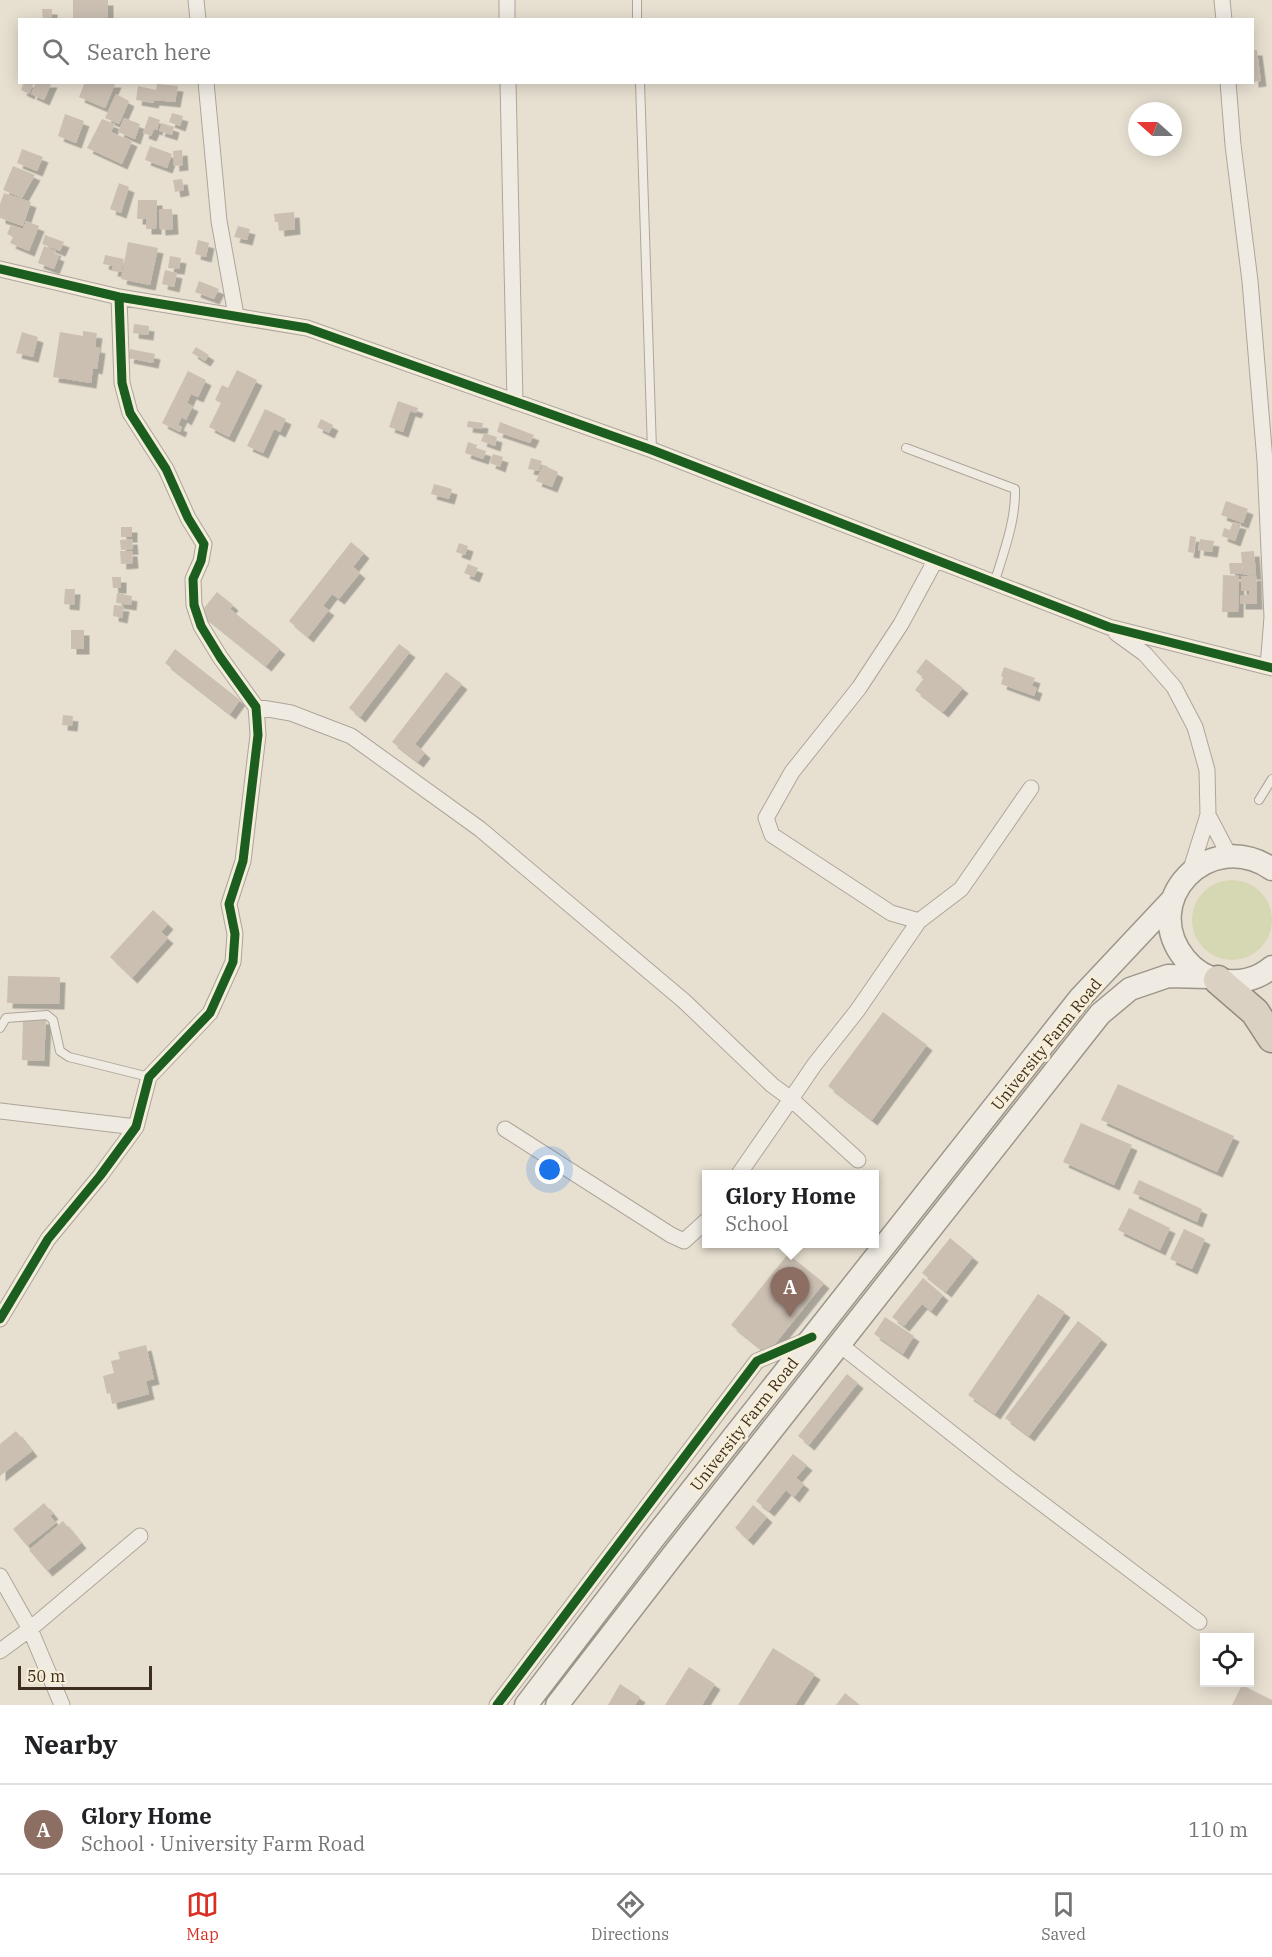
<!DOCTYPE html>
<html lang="en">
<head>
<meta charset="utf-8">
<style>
  :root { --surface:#fff; --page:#f6f6f6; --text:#202124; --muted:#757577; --line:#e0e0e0; --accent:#d93025 }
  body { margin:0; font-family:"IBM Plex Serif",serif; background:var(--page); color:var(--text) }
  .controls { position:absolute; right:18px; bottom:18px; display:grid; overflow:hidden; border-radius:0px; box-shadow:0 3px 15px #0003 }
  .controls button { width:54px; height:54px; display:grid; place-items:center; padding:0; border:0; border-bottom:2px solid var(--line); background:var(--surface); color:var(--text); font:30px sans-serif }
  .compass { position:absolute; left:1128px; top:102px; width:54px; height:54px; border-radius:50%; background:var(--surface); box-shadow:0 3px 15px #0003; rotate:291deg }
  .scale { position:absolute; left:18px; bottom:15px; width:134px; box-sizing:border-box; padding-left:6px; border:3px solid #3d2e20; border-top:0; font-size:16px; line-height:21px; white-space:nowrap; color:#3d2e20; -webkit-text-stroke:4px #f7eed8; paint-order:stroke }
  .you { position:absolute; left:550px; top:1170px; width:21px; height:21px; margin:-15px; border:4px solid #fff; border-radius:50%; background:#1a73e8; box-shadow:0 0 0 9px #1a73e833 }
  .badge { display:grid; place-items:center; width:39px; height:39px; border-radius:50%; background:var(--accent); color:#fff; font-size:20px; font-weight:700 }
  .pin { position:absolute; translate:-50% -50px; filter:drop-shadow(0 2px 3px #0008) }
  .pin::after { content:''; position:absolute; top:32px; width:21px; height:18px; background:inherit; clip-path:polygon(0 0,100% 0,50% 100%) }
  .popup { position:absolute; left:702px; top:1170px; width:177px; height:78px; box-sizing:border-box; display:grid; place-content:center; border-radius:0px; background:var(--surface); filter:drop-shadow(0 2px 4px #0005); font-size:20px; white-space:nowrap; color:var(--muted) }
  .popup b { font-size:22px; color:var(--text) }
  .popup::after { content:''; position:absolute; left:50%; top:100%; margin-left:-12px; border:12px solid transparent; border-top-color:var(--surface) }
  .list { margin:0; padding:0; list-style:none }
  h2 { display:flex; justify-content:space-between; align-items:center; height:78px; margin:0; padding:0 24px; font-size:26px }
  h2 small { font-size:20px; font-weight:400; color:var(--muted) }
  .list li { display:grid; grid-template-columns:39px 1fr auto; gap:18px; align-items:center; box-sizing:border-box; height:90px; padding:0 24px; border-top:2px solid var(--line) }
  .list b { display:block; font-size:22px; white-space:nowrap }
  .list p { margin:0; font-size:20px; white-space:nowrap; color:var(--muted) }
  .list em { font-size:20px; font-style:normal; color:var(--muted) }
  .icon { flex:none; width:33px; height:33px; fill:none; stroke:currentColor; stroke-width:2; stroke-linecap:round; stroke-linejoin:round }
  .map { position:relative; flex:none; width:1272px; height:1705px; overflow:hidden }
  .search { position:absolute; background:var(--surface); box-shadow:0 3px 15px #0003; left:18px; right:18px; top:18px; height:66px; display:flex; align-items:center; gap:15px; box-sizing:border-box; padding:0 21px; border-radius:0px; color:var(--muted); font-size:22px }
  .sheet { height:168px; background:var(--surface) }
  nav { display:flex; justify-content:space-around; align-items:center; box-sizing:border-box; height:84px; border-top:2px solid var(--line); background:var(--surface); font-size:16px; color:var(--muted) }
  nav a { display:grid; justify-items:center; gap:3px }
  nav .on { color:var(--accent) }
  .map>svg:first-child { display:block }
  .green { fill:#d6d7b3 }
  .building { fill:#cbbfb2; filter:url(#shadow) }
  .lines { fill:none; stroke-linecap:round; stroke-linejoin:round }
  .lane-casing { stroke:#ada599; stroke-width:10 }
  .street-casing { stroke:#ada599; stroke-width:17 }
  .secondary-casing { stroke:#9c958a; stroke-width:25 }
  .highway-casing { stroke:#928b80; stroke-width:31 }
  .lane { stroke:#efebe3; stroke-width:8 }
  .street { stroke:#efebe3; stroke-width:15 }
  .secondary { stroke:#efebe3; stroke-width:22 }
  .highway { stroke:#dad1c2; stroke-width:28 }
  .cycleway-casing { stroke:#f7eed8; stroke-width:13 }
  .cycleway { stroke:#1b5e20; stroke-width:9 }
  .labels { text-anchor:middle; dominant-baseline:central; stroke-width:6; stroke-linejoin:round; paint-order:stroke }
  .street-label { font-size:16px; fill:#3d2e20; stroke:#f7eed8 }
</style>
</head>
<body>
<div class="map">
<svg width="1272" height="1705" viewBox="0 0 1272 1705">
  <defs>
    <filter id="shadow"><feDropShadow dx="5.5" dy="5.5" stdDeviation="0" flood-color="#0004"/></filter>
  </defs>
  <rect width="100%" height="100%" fill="#e7e0d1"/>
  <path class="green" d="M1192 920a40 40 0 1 1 80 0a40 40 0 1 1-80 0Z"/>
  <path class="building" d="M73,0H108V20H73Z
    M42,9H52V20H43Z
    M1252,50H1257L1261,81L1253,82Z
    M24,82H34L29,94L21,90Z
    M36,82H52L44,100L31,94Z
    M85,82H116L105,108L79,97Z
    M157,84L178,86L175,102L154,100L153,103L136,100L138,86L156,90Z
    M116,94L129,101L119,124L105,118Z
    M172,113L183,116L180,126L169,122Z
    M65,114L84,121L76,143L58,136Z
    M149,116L160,120L157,130L154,129L151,136L143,133Z
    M124,118L140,124L135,139L118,132Z
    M102,119L115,124L111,132L132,141L122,164L87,148Z
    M162,123L174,127L172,135L159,131Z
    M150,146L172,154L167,168L145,160Z
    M22,149L43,157L37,171L17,163Z
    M182,150L183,165L174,166L173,151Z
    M13,166L35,175L22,198L3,190Z
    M182,179L184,190L175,192L173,180Z
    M119,183L129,187L121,213L110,209Z
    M4,193L31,202L23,226L0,218V204Z
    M138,200H157L156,229H146V219H137Z
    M159,209H172L173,229L160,230Z
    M294,212L295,229L279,231L278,222H275L274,214Z
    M26,221L39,226L29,251L10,243L13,237L7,234L11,225L23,229Z
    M238,226L250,229L247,240L234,237Z
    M45,235L64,242L60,251L42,244Z
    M198,240L209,243L206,257L195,254Z
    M128,242L158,248L150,285L121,279Z
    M44,246L56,251L54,254L59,256L54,269L38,263Z
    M105,255L124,259L121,272L112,271L113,266L103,264Z
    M170,256L181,258L179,269L168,268Z
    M165,270L177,273L174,287L162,284Z
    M199,281L219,289L214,299L195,292Z
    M134,324L149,326L148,335L133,333Z
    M83,331L97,333L95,347L100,348L97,369L93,368L91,383L53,377L60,332L83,336Z
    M22,332L38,337L33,357L16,353Z
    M196,347L209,355L205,361L192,353Z
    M130,349L155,354L153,363L128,358Z
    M237,370L257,380L229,437L209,427L221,403L215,400L222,385L228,388Z
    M188,371L206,380L198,397L191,394L187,403L193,406L186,420L182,417L178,425L182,427L180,432L162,423Z
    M398,401L418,408L416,413L410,411L403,432L389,427Z
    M265,409L286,419L280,432L274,429L263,453L247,446Z
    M321,419L333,425L329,433L317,427Z
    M468,421L483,423L482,429L467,427Z
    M500,422L534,435L530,443L497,432Z
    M484,433L497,437L495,446L481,441Z
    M468,442L477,445L476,448L486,451L483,459L465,453Z
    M493,454L503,457L500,467L490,463Z
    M531,458L542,461L539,471L528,469Z
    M543,465L558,472L552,487L536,481Z
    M434,484L452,489L449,499L431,494Z
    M1226,501L1248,509L1243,523L1221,515Z
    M1233,522L1241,524L1235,541L1222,536L1224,528L1230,530Z
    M121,527H132V537H121Z
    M1190,536L1196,537L1194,553L1188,552Z
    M132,539L133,549L121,550L120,540Z
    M1200,539L1214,541L1212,552L1198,550Z
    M351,542L364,553L353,567L360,573L339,599L332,594L323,606L329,610L308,637L289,621Z
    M459,543L468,546L465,555L456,552Z
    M120,551H132L133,563L121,564Z
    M1254,551L1256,574L1243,575L1241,552Z
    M1229,563H1242V574H1230Z
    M468,564L478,568L474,577L464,573Z
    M1223,575L1239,576L1238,612H1222Z
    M1256,575L1257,604H1240V596L1250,594L1249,591H1241V577Z
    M112,577H121V588H113Z
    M65,589H75L74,605L64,604Z
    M217,592L233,605L230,609L280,649L266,666L200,613Z
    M117,593L132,596L131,605L116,603Z
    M114,605L124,606L122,618L113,616Z
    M71,630H84V649H71Z
    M399,644L410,652L360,717L349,708Z
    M175,649L240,700L230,714L165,663Z
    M926,659L963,688L943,712L915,690L924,678L916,672Z
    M1004,667L1035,678L1032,686L1037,688L1034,696L1001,684L1003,677L1001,676Z
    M446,672L462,684L415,744L425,753L418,762L392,742Z
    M63,715L73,716L72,726L62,725Z
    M153,910L168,924L161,932L168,938L132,978L110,957Z
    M8,976L60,977L59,1004L7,1003Z
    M883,1012L927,1045L872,1120L828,1086Z
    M23,1018L46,1019L44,1061L22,1060Z
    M1118,1084L1234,1136L1217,1172L1101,1120Z
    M1081,1123L1132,1145L1114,1185L1063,1162Z
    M1139,1180L1202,1209L1197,1222L1133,1193Z
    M1129,1208L1170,1228L1160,1250L1118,1230Z
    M1184,1229L1205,1239L1192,1269L1170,1259Z
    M950,1238L973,1257L946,1292L922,1273Z
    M788,1254L824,1283L767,1354L731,1325Z
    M923,1278L943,1295L931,1311L922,1304L904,1326L892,1317Z
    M1038,1294L1065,1312L995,1414L968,1395Z
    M885,1317L914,1336L903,1354L874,1334Z
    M1078,1321L1102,1339L1029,1436L1005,1418Z
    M146,1345L154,1379L146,1381L149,1394L112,1404L110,1393L107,1394L103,1376L114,1373L111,1361L120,1359L118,1352Z
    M847,1374L858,1383L809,1445L798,1436Z
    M16,1431L32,1451L0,1476V1444Z
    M793,1454L807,1465L796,1478L804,1484L794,1497L786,1490L769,1511L756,1501Z
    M44,1503L53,1514L50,1516L56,1523L27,1546L13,1529Z
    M753,1505L767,1517L748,1540L735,1528Z
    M63,1521L81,1543L47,1571L29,1550Z
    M773,1648L815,1674L795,1705H738Z
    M689,1667L715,1684L702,1705H665Z
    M620,1684L640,1697L635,1705H608Z
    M1242,1685L1272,1700V1705H1232Z
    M845,1693L860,1705H836Z"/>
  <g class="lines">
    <g class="lane-casing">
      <path id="lane" d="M637,0V20
        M640,82L652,450
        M906,448L1015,489C1016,521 1003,554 994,584
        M1259,800L1272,779
        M0,1028L6,1018L47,1015L53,1020L60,1051L69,1057L149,1077"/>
    </g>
    <g class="street-casing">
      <path id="street" d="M196,0L198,20
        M507,0V20
        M1222,0L1224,20
        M206,82L219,221L236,315
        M508,82L515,402
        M1228,82L1233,145L1250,281L1265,461L1272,617L1268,667
        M0,269L119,297L307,328L652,450L1109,627L1272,668
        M935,561L901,624L859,688L792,772L766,818L772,835L891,913L919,921L961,889L1031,788
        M1116,633L1145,654L1174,687L1195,727L1207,770L1208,815L1190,872
        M256,707L291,713L351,736L480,829L684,1001L772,1085L791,1099L815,1064L857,1011L919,921
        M1208,815L1229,855
        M0,1111L136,1127
        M505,1129L671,1235L684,1241L706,1221
        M739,1174L791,1099L858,1160
        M0,1319L48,1239L100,1176L136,1127L149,1077L210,1013L233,962L235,934L229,904L243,861L258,735L257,720L256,707L220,657L201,626L194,605L193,579L201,561L204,544L188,518L166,469L130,413L122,383L119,297
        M839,1344L1007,1477L1199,1622
        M0,1576L30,1629L62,1705
        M0,1651L30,1629L140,1536
        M497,1705L757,1361L807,1340"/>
    </g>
    <g class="secondary-casing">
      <path id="secondary" d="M1272,869C1208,826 1138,902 1185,959C1194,970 1207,978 1220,980C1239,984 1258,979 1272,967
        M526,1705L653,1539L1080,998L1173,899
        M557,1705L673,1555L1100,1014L1130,989L1168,976L1208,977"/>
    </g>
    <g class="highway-casing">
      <path id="highway" d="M1218,980L1255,1012L1272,1038"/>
    </g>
    <use href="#lane" class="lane"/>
    <use href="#street" class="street"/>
    <use href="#secondary" class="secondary"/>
    <use href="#highway" class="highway"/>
    <g class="cycleway-casing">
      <path id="cycleway" d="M0,269L119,297L307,328L652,450L1109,627L1272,668
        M0,1319L48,1239L100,1176L136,1127L149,1077L210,1013L233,962L235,934L229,904L243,861L258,735L257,720L256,707L220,657L201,626L194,605L193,579L201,561L204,544L188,518L166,469L130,413L122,383L119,297
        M497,1705L757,1361L812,1337"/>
    </g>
    <use href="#cycleway" class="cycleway"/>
  </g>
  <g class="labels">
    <g class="street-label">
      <text transform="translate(1046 1044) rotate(-51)">University Farm Road</text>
      <text transform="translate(744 1424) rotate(-52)">University Farm Road</text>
    </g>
  </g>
</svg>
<div class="controls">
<button><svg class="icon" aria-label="locate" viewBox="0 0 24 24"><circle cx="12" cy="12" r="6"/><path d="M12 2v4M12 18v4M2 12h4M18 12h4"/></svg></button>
</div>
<svg class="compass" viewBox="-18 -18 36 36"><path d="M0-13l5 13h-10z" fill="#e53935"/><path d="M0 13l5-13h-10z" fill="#757577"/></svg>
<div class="scale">50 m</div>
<div class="you"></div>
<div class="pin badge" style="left:790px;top:1317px;background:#8d6e63">A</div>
<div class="popup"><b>Glory Home</b>School</div>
<div class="search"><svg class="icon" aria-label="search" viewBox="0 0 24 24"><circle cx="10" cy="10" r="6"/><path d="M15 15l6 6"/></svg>Search here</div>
</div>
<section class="sheet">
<h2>Nearby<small></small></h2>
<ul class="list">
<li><span class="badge" style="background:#8d6e63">A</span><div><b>Glory Home</b><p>School · University Farm Road</p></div><em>110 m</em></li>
</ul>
</section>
<nav>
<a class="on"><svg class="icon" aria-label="map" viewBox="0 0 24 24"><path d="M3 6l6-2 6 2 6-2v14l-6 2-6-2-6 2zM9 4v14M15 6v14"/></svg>Map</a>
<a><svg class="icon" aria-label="directions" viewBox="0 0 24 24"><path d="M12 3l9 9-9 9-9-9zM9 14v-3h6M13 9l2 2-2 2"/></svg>Directions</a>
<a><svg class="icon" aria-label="saved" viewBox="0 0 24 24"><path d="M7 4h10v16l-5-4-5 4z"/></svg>Saved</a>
</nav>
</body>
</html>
